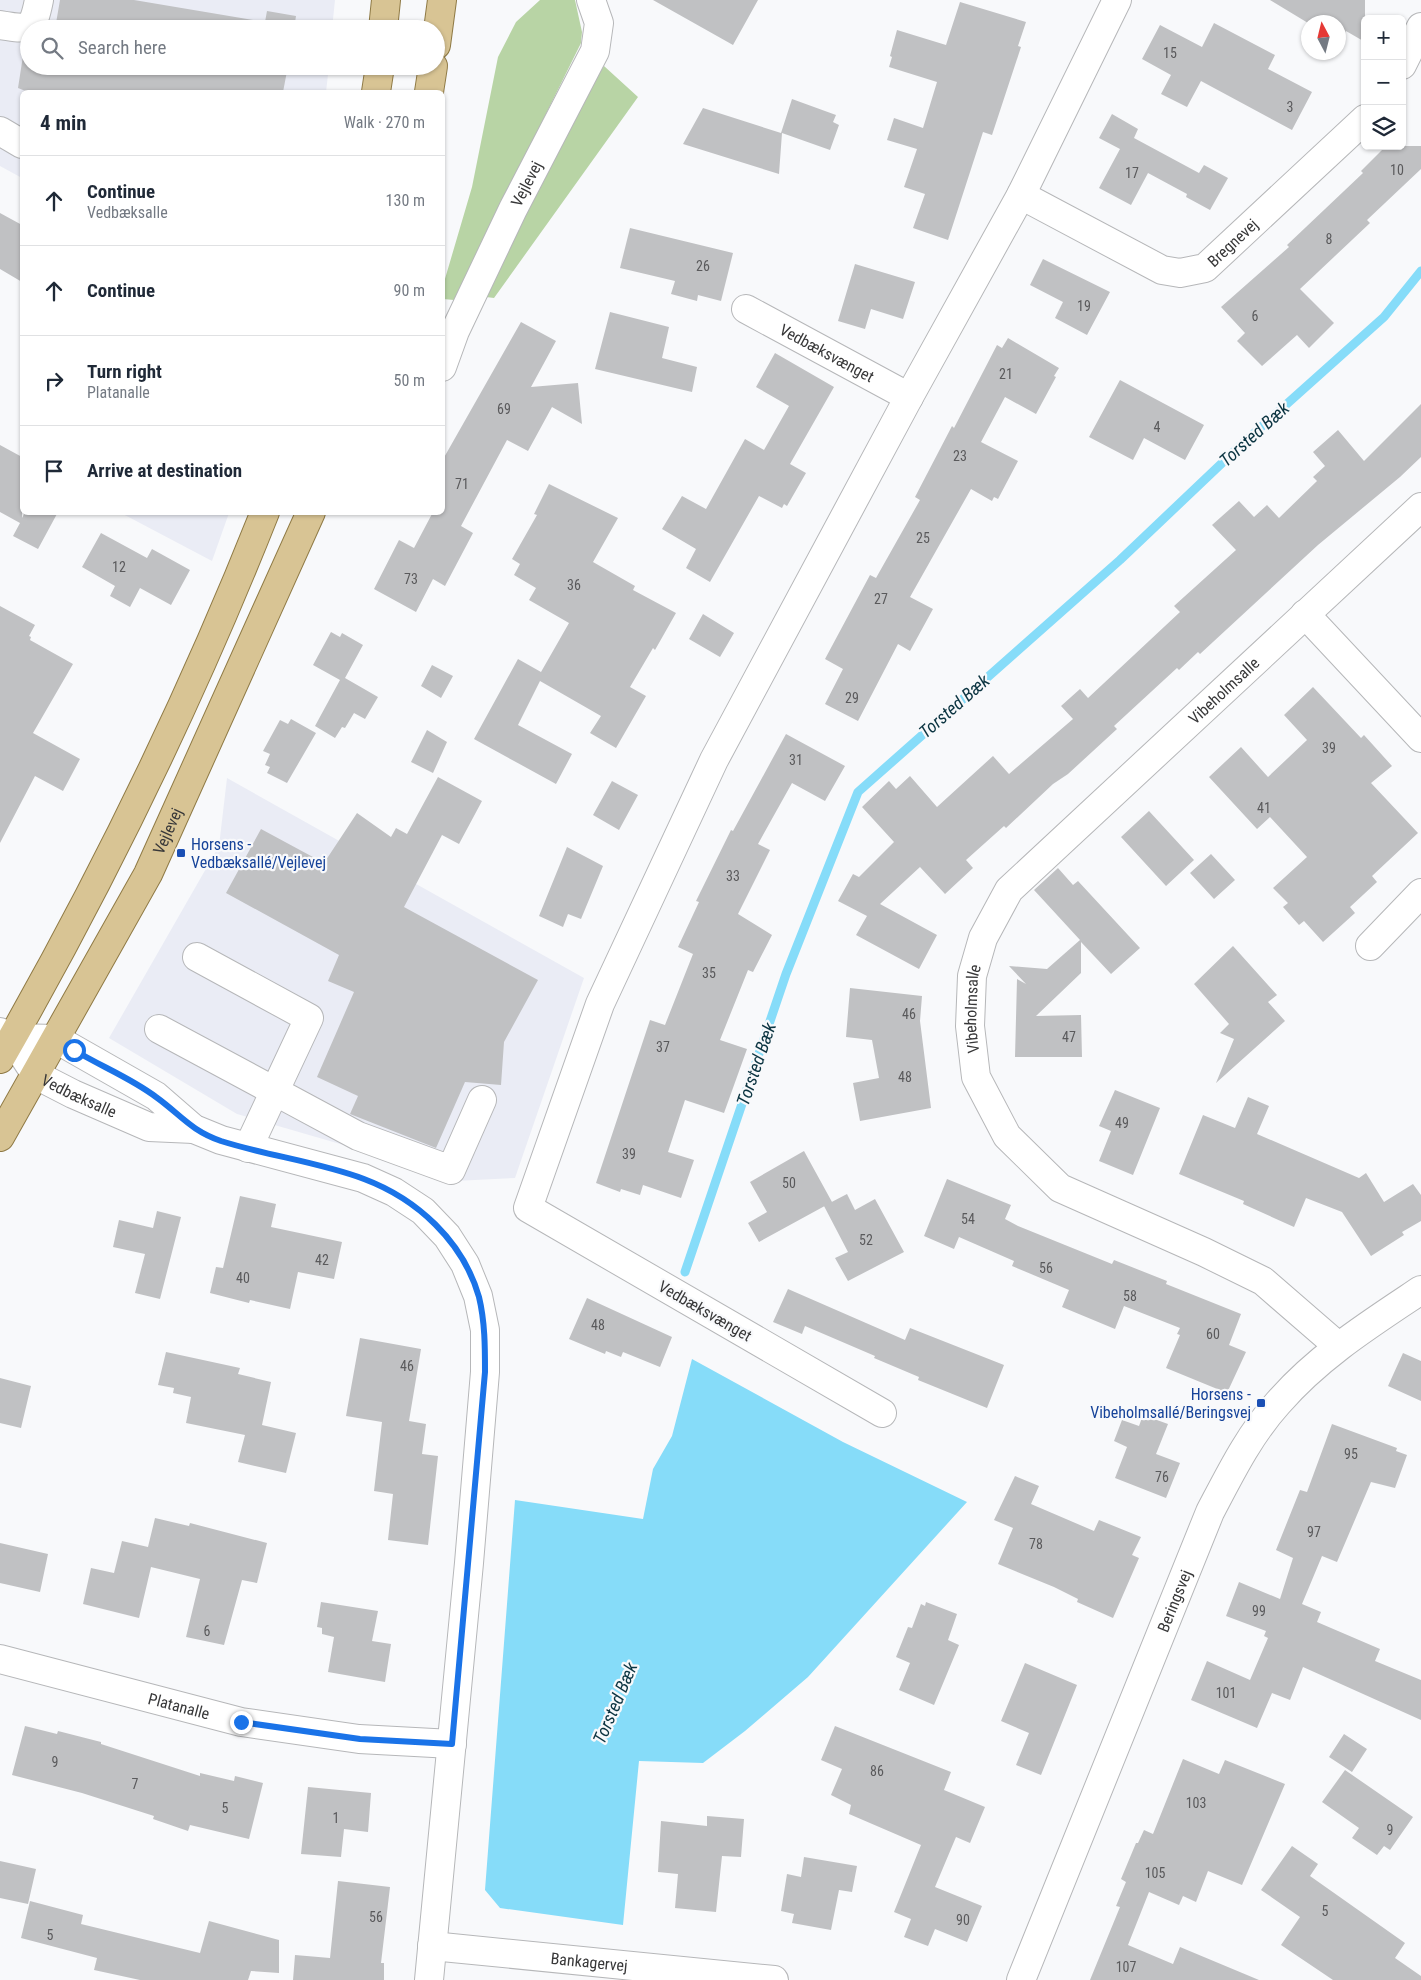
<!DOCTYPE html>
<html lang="en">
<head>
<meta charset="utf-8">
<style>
  :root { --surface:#fff; --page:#f2f2f3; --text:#1f2937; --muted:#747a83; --line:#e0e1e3 }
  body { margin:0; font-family:"Roboto Condensed",sans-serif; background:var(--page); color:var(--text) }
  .controls { position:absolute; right:15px; top:15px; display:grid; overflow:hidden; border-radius:8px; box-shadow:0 1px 4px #0004 }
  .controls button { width:45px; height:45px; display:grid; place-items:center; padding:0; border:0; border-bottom:1px solid var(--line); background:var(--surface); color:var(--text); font:25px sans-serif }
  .compass { position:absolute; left:1301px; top:15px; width:45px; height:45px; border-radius:50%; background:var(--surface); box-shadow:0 1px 4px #0004; rotate:353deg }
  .stop { position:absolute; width:15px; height:15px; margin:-11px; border:4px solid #1a73e8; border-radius:50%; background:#fff }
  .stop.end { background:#1a73e8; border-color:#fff; box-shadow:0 1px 5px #0008 }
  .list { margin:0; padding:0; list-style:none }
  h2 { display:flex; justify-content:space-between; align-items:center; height:65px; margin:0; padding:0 20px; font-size:21px }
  h2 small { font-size:16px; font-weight:400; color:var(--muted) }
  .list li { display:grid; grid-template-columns:32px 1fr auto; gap:15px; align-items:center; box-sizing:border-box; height:90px; padding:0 20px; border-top:1px solid var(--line) }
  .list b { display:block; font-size:19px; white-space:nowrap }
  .list p { margin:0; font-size:16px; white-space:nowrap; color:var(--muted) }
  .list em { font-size:16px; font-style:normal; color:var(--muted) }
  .icon { flex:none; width:28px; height:28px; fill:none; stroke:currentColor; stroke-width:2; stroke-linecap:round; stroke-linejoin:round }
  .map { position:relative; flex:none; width:1421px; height:1980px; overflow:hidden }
  .search { position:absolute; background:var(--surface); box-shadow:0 1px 4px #0004; left:20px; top:20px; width:425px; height:55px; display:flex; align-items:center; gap:12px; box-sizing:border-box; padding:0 18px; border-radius:28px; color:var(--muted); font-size:19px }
  .panel { position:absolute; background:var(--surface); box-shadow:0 1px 4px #0004; left:20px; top:90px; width:425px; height:425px; border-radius:8px }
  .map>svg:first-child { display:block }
  .built { fill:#eaecf5 }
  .green { fill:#b8d4a5 }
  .water { fill:#86dcf9 }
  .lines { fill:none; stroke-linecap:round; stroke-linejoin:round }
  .stream { stroke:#86dcf9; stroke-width:9 }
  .building { fill:#c0c1c3 }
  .minor-casing { stroke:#b6b7b9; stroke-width:30 }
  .major-casing { stroke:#8f7a45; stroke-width:30 }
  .minor { stroke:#fff; stroke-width:28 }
  .major { stroke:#d8c494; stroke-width:28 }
  .route { stroke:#1a73e8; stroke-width:6 }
  .transit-dot { fill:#1a4fb4; stroke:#f8f9fb; stroke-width:2 }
  .labels { text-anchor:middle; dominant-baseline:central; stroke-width:4.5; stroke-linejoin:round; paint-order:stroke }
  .number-label { font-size:14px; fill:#5a5a5c }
  .street-label { font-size:16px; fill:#383839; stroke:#f8f9fb }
  .transit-label { font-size:16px; fill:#164399; stroke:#f8f9fb; text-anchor:start }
  .water-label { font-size:18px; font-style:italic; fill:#0b3441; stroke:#f8f9fb }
</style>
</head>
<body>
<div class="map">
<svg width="1421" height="1980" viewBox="0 0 1421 1980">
  <rect width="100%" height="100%" fill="#f8f9fb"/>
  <path class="built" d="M0,0H335L332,29H29V66H329L326,92H22V178L0,166Z
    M121,513H229L212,561Z
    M227,778L584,978L515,1178L455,1181L409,1164L237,1114L109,1038L219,846Z"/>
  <path class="green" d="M540,0H575L582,32L581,43L454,300L443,299L442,289L472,187L498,57L516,22Z
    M604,66L638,97L494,298L478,296L549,151Z"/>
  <path class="water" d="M692,1359L843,1442L967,1502L808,1677L745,1731L703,1763L639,1761L623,1925L500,1908L485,1890L515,1500L643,1519L653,1469L672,1436Z"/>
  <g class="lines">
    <path class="stream" d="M685,1272L786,974L858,792L1120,560L1241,445L1384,317L1421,271"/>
  </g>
  <path class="building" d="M60,0H134L265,22L267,11L296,16L294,29H55Z
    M653,0H758L733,45Z
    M1270,0H1365V42L1346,31L1340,42L1338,22L1308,23Z
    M960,2L1026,22L1018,46L1021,47L992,135L983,132L948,240L913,228L925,194L904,187L917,149L887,140L894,118L923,128L937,82L889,67L892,57L890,56L897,30L946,45Z
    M1214,23L1275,55L1268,69L1312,92L1292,130L1201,81L1187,107L1161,94L1171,75L1142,59L1160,25L1202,47Z
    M27,42L29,43V66H288L283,92H28L18,88L25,43Z
    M792,99L836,115L833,122L839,125L830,150L782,133L779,174L683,144L703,108L781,133Z
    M1112,114L1138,129L1134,138L1199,173L1204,165L1228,178L1210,210L1186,197L1187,194L1148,173L1131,205L1099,188L1120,149L1099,138Z
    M1386,146H1421V169L1367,220L1370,223L1300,289L1334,323L1309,348L1297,335L1262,366L1237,341L1245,333L1221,307L1289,247L1287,245L1363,173L1361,171Z
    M0,213L22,225V282L0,269Z
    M630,228L733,253L721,301L698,295L697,301L671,294L675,281L620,268Z
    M1043,259L1110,292L1087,335L1055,318L1063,302L1030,285Z
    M855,264L915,282L903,319L871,309L865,329L838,321Z
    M610,312L669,327L662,358L697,367L692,392L595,369Z
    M521,322L556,341L531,387L578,383L582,424L552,407L528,451L507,440L461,526L473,533L445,586L433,579L416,612L374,589L399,540L414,548L433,512H442V461Z
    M1008,338L1059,368L1054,376L1056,377L1036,414L1005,397L981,442L1018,461L998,499L994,497L992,501L971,489L910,597L933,609L910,651L898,644L858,721L825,704L843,669L825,659L870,575L876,578L920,500L915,497L952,426L954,428L997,345L1002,348Z
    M775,353L834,387L790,464L806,473L787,506L784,504L782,508L759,496L710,582L686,568L696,549L662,529L682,496L706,509L745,439L764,450L789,406L756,387Z
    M1120,380L1204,425L1185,460L1144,438L1133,460L1089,437Z
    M1421,404V457L1400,477L1318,545L1200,654L1198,652L1179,670L1177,668L1114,726L1117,729L1068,774L1053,784L1006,828L1004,826L966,860L973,868L945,894L920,867L880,904L937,935L919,969L856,935L867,916L838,901L853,874L859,877L894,842L862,807L889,781L896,789L910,776L937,807L993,756L1009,774L1073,719L1061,706L1080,689L1088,698L1180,612L1174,606L1236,550L1212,525L1239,501L1254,517L1267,505L1279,518L1317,481L1313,477L1325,466L1313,452L1338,430L1364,461Z
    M0,445L22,457V518L25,512H58L38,549L13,536L20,523L0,512Z
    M549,484L618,518L593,562L635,586L633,590L676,613L655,650L653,648L630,687L646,696L616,748L590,733L601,716L540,681L518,725L572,754L556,784L474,739L518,659L541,672L569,623L529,600L536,588L514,575L520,564L512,559L537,515L534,514Z
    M101,533L147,558L152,549L190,570L171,605L140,588L130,607L110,596L115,586L82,567Z
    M0,606L35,625L29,636L31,637L30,640L73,664L33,733L80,759L63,791L35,776L0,843Z
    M703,614L734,633L720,657L689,639Z
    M331,632L340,637L342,633L363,645L345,678L378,697L365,719L354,713L345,728L342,727L335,738L315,726L340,680L313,665Z
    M432,665L453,676L441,698L421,686Z
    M1313,687L1361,738L1364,735L1392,766L1371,783L1418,833L1372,876L1377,882L1350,907L1355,913L1323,942L1304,921L1299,925L1283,907L1288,903L1273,888L1307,857L1270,817L1257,829L1209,777L1241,747L1268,777L1307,740L1284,715Z
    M291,719L316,733L287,783L267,773L270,767L265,765L270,754L263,751L280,720L288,724Z
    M427,730L447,742L433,773L411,762Z
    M786,734L845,766L825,801L792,783L758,844L770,850L738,914L772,935L753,972L748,970L720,1040L747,1049L724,1113L685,1100L668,1152L694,1160L681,1198L643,1185L640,1195L621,1189L620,1192L596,1183L650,1020L665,1025L693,954L678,947L699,902L696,901L731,830L733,831Z
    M438,777L482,801L459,844L442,835L404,907L538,980L504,1042L501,1085L465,1082L436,1148L350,1114L358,1096L317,1077L354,992L328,981L339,955L226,893L261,829L324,863L357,813L391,837L396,828L407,834Z
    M612,781L638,795L619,830L593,815Z
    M1149,811L1194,860L1166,886L1121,837Z
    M567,847L603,866L581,919L568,914L563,927L539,916Z
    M1211,854L1235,880L1214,899L1190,873Z
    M1058,868L1073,885L1078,881L1140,948L1111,974L1081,942V973L1036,1016L1081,1015L1082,1057H1015L1017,979L1026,984L1009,966L1047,969L1080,940L1034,890Z
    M1233,946L1277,995L1268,1002L1285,1021L1216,1083L1234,1039L1220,1033L1229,1024L1194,984Z
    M850,988L922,996L920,1021L931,1108L860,1121L853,1083L879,1078L872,1040L846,1037Z
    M1115,1090L1160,1108L1133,1175L1099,1161L1111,1131L1099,1126Z
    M1248,1097L1269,1106L1257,1134L1359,1178L1366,1173L1384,1202L1413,1184L1421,1195V1221L1402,1232L1404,1235L1371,1256L1342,1212L1306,1198L1294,1227L1243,1204L1244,1201L1179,1174L1203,1115L1235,1128Z
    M804,1151L832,1202L759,1242L748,1223L767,1212L750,1182Z
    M947,1179L1011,1205L1005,1219L1018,1226L1112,1264L1114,1260L1167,1281L1166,1284L1241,1314L1229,1345L1246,1352L1227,1393L1166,1368L1180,1335L1177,1334L1180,1328L1124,1306L1115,1329L1062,1307L1069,1290L1012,1266L1014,1261L959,1237L954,1249L924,1236Z
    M847,1194L855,1210L875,1199L904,1252L848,1281L835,1258L848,1252L824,1206Z
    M240,1196L276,1204L271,1227L342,1242L334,1279L298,1272L290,1309L250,1300L249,1303L210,1293L216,1267L223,1268Z
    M157,1211L181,1217L160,1299L135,1293L145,1254L113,1247L119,1220L153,1228Z
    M788,1289L905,1340L910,1328L1004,1365L987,1408L918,1380L919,1377L874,1358L875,1356L805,1326L802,1334L773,1322Z
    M587,1298L672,1337L660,1367L623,1352L621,1357L606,1351L605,1354L569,1339Z
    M360,1338L421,1349L409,1421L426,1424L422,1454L438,1456L428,1545L388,1540L393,1494L374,1491L382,1422L346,1416Z
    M166,1352L240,1368L238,1374L271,1382L262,1425L296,1433L286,1473L238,1462L245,1435L186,1423L191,1397L173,1393L174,1388L158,1385Z
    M1403,1353L1421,1361V1401L1388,1386Z
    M0,1378L31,1386L21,1428L0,1423Z
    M1143,1415L1168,1424L1156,1454L1180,1463L1166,1498L1115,1478L1127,1447L1114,1441L1122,1420L1139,1426Z
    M1332,1424L1397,1448L1396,1451L1407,1455L1395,1488L1371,1482L1337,1562L1322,1556L1302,1604L1321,1612L1317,1622L1380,1649L1375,1661L1421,1680V1720L1303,1667L1290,1700L1272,1693L1257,1728L1191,1700L1207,1661L1250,1680L1268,1638L1264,1636L1266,1631L1226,1616L1239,1582L1280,1599L1293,1558L1276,1550L1300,1490L1307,1492Z
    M1015,1476L1039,1486L1031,1504L1094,1531L1099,1520L1141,1537L1132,1555L1139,1558L1113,1618L1077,1602L1078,1599L1054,1587L998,1564L1013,1528L994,1520Z
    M155,1518L189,1526L190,1523L267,1543L257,1583L242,1580L224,1645L186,1637L200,1579L151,1567L139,1618L83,1604L91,1568L114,1573L122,1541L148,1547Z
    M0,1543L48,1554L40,1592L0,1583Z
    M321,1602L378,1611L372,1641L391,1644L385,1682L328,1672L334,1637L322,1634V1628L317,1627Z
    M926,1602L957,1614L948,1640L959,1645L934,1705L899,1690L910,1663L896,1657L908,1627L912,1628L921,1604L925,1606Z
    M1025,1663L1077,1685L1041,1775L1016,1765L1029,1733L1001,1721Z
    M25,1726L57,1734L58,1731L101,1742V1744L200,1776V1773L234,1781L235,1776L263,1783L249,1839L190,1825L188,1831L153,1819L154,1816L82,1793L12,1775Z
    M835,1726L951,1772L944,1790L985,1807L970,1843L956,1837L935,1887L982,1906L967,1942L935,1929L928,1946L904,1937L911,1919L894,1912L921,1845L849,1814L851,1805L831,1795L842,1769L821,1760Z
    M1344,1734L1367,1749L1352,1772L1329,1757Z
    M1183,1759L1219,1774L1225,1760L1285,1784L1242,1885L1208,1871L1196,1902L1183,1896L1179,1905L1149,1892L1128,1945L1173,1964L1180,1947L1259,1980H1090L1120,1907L1116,1906L1126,1882L1121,1879L1136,1843H1138L1144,1830L1153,1834Z
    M1345,1770L1413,1817L1390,1850L1384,1846L1377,1855L1352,1838L1359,1828L1322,1802Z
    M308,1787L371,1793L368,1832L344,1829L341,1857L301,1854Z
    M707,1816L744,1819L741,1857L722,1856L716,1912L675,1908L678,1874L658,1872L661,1821L707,1826Z
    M1292,1846L1318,1864L1310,1876L1405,1943L1395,1958L1421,1976V1980H1333L1281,1945L1300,1917L1261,1890Z
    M804,1857L857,1866L852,1892L839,1890L831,1930L792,1923L794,1914L781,1911L787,1874L801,1877Z
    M0,1861L36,1869L28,1904L0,1898Z
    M338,1881L390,1887L381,1963H384V1980H293L295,1955L330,1958Z
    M30,1901L83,1915L81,1924L200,1953L209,1921L279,1940V1973L251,1971L248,1980H140L94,1970L97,1958L21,1938Z"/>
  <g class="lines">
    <g class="minor-casing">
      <g id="minor">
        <path d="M0,25C30,30 33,30 39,0"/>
        <path d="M1402,65L1421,27"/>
        <path d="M0,131L22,144"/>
        <path id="s1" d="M1021,195L1162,270L1180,273L1205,268L1365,119"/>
        <path id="s2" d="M746,309L909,397"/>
        <path id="s3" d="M442,367L455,331L513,209L595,51L599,23L591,0"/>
        <path d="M1305,614L1421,738"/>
        <path d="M1370,946L1421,893"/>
        <path d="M197,957L309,1018L248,1148"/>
        <path d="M159,1029L358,1136L451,1170L482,1100"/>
        <path d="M0,1032L12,1038L56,1039L156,1096L194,1129L221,1140L363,1178L394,1192L423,1211L447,1236L465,1264L478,1296L485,1330V1372L469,1563L429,1980"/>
        <path id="s4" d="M12,1038L36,1075L73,1094L149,1127L194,1129"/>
        <path id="s5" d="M1338,1346L1263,1281L1204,1252L1060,1188L1007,1136L976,1077L970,1026L972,976L983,938L1009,890L1421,507"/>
        <path d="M882,1413L528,1208L600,1004L714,760L909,397L1021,195L1117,0"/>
        <path id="s6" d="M0,1659L241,1722L359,1739L452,1744"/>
        <path id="s7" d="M432,1946L774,1980"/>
        <path id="s8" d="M1021,1980L1210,1512C1230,1474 1249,1435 1278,1403C1319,1356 1370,1324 1421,1290"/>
      </g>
    </g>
    <g class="major-casing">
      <g id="major">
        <path d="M383,29L386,0"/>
        <path d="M436,45L442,0"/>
        <path d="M376,92L380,66"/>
        <path d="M429,92L433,66"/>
        <path d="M0,1059C101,883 190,701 265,512"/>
        <path id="s9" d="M0,1137L148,874L311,512"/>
      </g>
    </g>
    <use href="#minor" class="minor"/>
    <use href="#major" class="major"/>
  </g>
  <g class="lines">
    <path class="route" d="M74,1050C100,1066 131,1078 156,1097C181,1115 190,1130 221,1141C268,1156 319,1162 364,1179C417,1199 463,1241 479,1297C485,1322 485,1347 485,1372L452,1744L360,1739L241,1722"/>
  </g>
  <g class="transit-dot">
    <rect x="176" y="848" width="10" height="10" rx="2.5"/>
    <rect x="1256" y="1398" width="10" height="10" rx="2.5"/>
  </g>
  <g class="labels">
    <g class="number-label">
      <text x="1170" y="53">15</text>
      <text x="1290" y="107">3</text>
      <text x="1397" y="170">10</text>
      <text x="1132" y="173">17</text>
      <text x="1329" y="239">8</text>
      <text x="703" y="266">26</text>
      <text x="1084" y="306">19</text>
      <text x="1255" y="316">6</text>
      <text x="1006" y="374">21</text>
      <text x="504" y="409">69</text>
      <text x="1157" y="427">4</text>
      <text x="960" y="456">23</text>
      <text x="462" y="484">71</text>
      <text x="923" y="538">25</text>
      <text x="119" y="567">12</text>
      <text x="411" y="579">73</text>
      <text x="574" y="585">36</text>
      <text x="881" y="599">27</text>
      <text x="852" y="698">29</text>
      <text x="1329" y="748">39</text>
      <text x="796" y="760">31</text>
      <text x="1264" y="808">41</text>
      <text x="733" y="876">33</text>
      <text x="709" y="973">35</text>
      <text x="909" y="1014">46</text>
      <text x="1069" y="1037">47</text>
      <text x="663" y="1047">37</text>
      <text x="905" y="1077">48</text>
      <text x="1122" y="1123">49</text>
      <text x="629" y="1154">39</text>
      <text x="789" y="1183">50</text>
      <text x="968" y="1219">54</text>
      <text x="866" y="1240">52</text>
      <text x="322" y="1260">42</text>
      <text x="1046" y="1268">56</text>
      <text x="243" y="1278">40</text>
      <text x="1130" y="1296">58</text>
      <text x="598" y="1325">48</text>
      <text x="1213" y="1334">60</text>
      <text x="407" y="1366">46</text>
      <text x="1351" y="1454">95</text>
      <text x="1162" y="1477">76</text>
      <text x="1314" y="1532">97</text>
      <text x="1036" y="1544">78</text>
      <text x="1259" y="1611">99</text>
      <text x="207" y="1631">6</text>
      <text x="1226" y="1693">101</text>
      <text x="55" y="1762">9</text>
      <text x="877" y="1771">86</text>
      <text x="135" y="1784">7</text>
      <text x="1196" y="1803">103</text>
      <text x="225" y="1808">5</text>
      <text x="336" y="1818">1</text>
      <text x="1390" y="1830">9</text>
      <text x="1155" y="1873">105</text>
      <text x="1325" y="1911">5</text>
      <text x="376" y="1917">56</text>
      <text x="963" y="1920">90</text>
      <text x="50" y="1935">5</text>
      <text x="1126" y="1967">107</text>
    </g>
    <g class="street-label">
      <text stroke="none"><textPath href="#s3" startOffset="202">Vejlevej</textPath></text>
      <text stroke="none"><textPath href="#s1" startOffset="241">Bregnevej</textPath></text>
      <text stroke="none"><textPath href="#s2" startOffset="92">Vedbæksvænget</textPath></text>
      <text stroke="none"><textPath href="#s5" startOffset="952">Vibeholmsalle</textPath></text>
      <text stroke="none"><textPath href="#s9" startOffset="349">Vejlevej</textPath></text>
      <text stroke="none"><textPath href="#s5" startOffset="532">Vibeholmsalle</textPath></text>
      <text stroke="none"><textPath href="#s4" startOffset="92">Vedbæksalle</textPath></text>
      <text transform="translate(705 1311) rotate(30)">Vedbæksvænget</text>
      <text stroke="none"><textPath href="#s8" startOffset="409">Beringsvej</textPath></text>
      <text stroke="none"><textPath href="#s6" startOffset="185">Platanalle</textPath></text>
      <text stroke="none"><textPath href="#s7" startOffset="158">Bankagervej</textPath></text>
    </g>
    <g class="transit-label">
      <text x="191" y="844">Horsens -<tspan x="191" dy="18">Vedbæksallé/Vejlevej</tspan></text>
      <text x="1251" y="1394" text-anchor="end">Horsens -<tspan x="1251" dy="18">Vibeholmsallé/Beringsvej</tspan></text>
    </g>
    <g class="water-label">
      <text transform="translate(1254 434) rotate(-42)">Torsted Bæk</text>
      <text transform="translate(954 706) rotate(-41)">Torsted Bæk</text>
      <text transform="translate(756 1064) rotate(-71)">Torsted Bæk</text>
      <text transform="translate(615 1703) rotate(-67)">Torsted Bæk</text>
    </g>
  </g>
</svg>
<div class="controls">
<button>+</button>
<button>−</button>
<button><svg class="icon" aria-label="layers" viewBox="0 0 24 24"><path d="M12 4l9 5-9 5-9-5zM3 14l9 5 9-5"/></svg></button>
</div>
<svg class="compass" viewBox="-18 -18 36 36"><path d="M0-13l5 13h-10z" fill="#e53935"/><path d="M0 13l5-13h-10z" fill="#747a83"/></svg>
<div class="stop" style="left:74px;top:1050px"></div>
<div class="stop end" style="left:241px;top:1722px"></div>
<div class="search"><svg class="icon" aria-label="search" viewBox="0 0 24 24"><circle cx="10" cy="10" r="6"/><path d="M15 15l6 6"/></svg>Search here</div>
<section class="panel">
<h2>4 min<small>Walk · 270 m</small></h2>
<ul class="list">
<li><svg class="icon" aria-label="ahead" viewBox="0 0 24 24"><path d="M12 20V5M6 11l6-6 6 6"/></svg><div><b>Continue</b><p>Vedbæksalle</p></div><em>130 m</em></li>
<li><svg class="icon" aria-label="ahead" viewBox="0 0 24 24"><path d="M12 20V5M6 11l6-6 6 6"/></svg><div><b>Continue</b></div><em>90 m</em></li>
<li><svg class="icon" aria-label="right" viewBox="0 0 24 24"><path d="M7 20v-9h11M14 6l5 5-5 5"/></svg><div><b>Turn right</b><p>Platanalle</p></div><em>50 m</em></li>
<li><svg class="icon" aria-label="arrive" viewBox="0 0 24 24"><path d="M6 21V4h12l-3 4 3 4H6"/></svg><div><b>Arrive at destination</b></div></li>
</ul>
</section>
</div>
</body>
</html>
